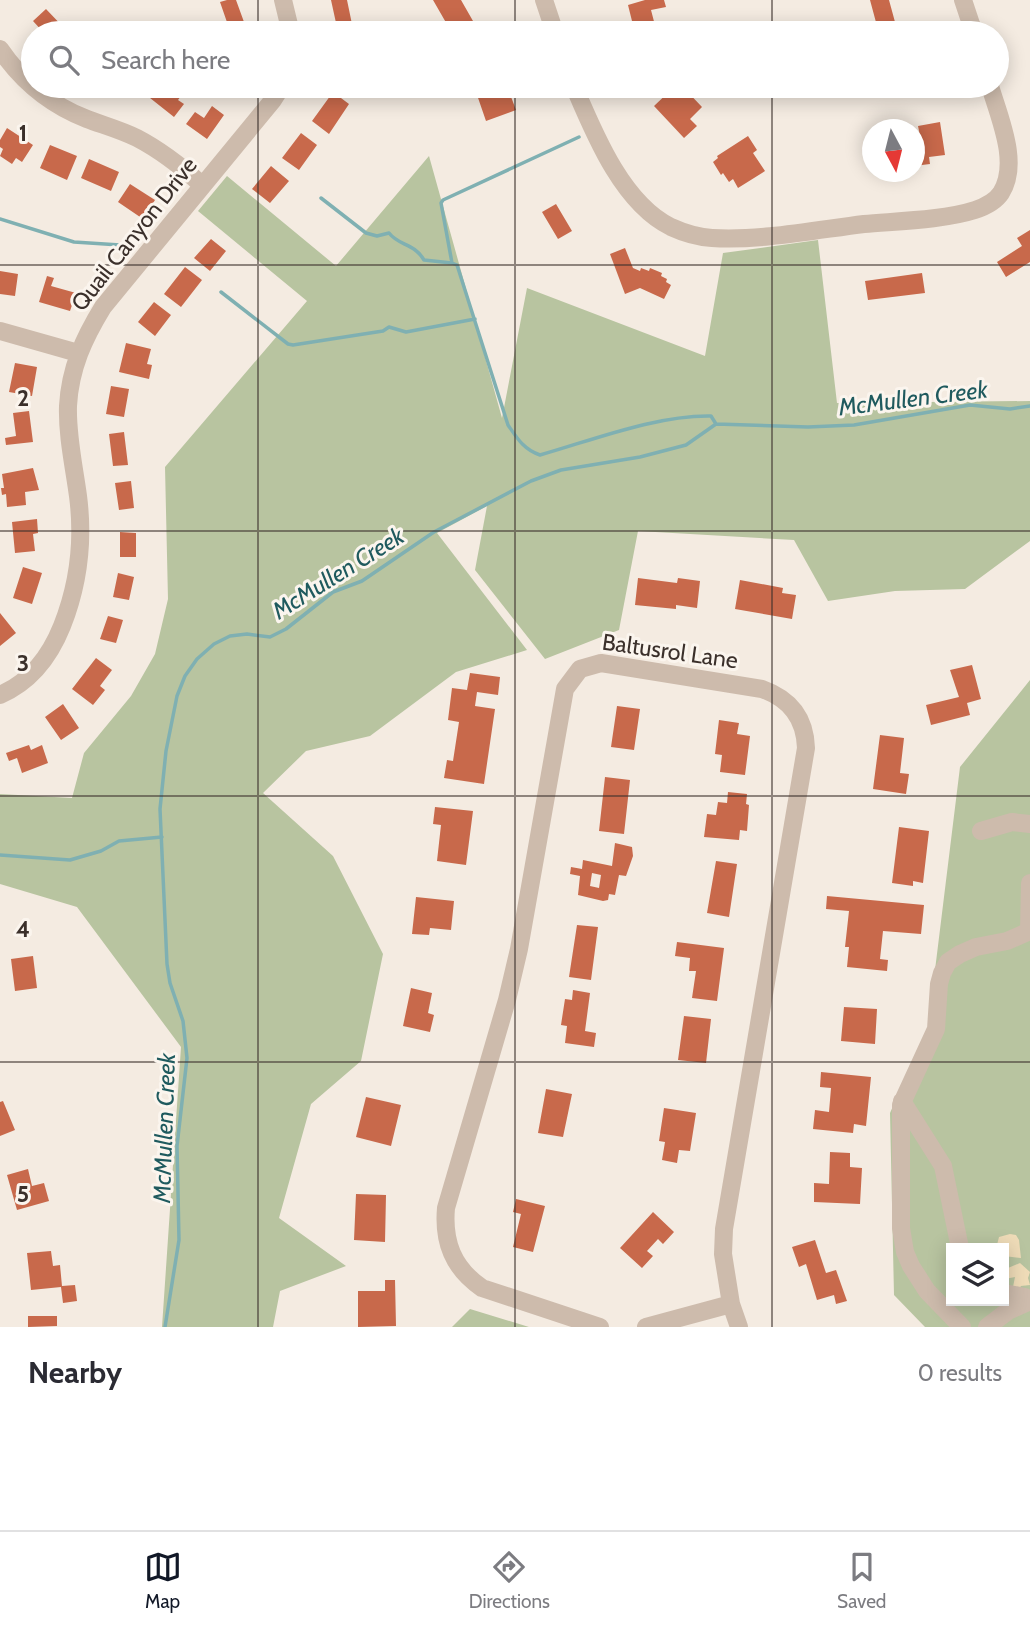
<!DOCTYPE html>
<html lang="en">
<head>
<meta charset="utf-8">
<style>
  :root { --surface:#fff; --page:#f7f7f7; --text:#2b2b33; --muted:#7c7c81; --line:#e1e1e2; --accent:#111827 }
  body { margin:0; font-family:Cabin,sans-serif; background:var(--page); color:var(--text) }
  .controls { position:absolute; right:21px; bottom:21px; display:grid; overflow:hidden; border-radius:0px; box-shadow:0 4px 18px #0003 }
  .controls button { width:63px; height:63px; display:grid; place-items:center; padding:0; border:0; border-bottom:2px solid var(--line); background:var(--surface); color:var(--text); font:35px sans-serif }
  .compass { position:absolute; left:862px; top:119px; width:63px; height:63px; border-radius:50%; background:var(--surface); box-shadow:0 4px 18px #0003; rotate:173deg }
  .list { margin:0; padding:0; list-style:none }
  h2 { display:flex; justify-content:space-between; align-items:center; height:91px; margin:0; padding:0 28px; font-size:30px }
  h2 small { font-size:23px; font-weight:400; color:var(--muted) }
  .icon { flex:none; width:38px; height:38px; fill:none; stroke:currentColor; stroke-width:2; stroke-linecap:round; stroke-linejoin:round }
  .map { position:relative; flex:none; width:1030px; height:1327px; overflow:hidden }
  .search { position:absolute; background:var(--surface); box-shadow:0 4px 18px #0003; left:21px; right:21px; top:21px; height:77px; display:flex; align-items:center; gap:18px; box-sizing:border-box; padding:0 24px; border-radius:38px; color:var(--muted); font-size:26px }
  .sheet { height:203px; background:var(--surface) }
  nav { display:flex; justify-content:space-around; align-items:center; box-sizing:border-box; height:98px; border-top:2px solid var(--line); background:var(--surface); font-size:19px; color:var(--muted) }
  nav a { display:grid; justify-items:center; gap:4px }
  nav .on { color:var(--accent) }
  .map>svg:first-child { display:block }
  .green { fill:#b8c4a0; fill-rule:evenodd }
  .sand { fill:#efdcb8 }
  .lines { fill:none; stroke-linecap:round; stroke-linejoin:round }
  .stream { stroke:#7fb0b2; stroke-width:3.5 }
  .building { fill:#c8694b; fill-rule:evenodd }
  .minor { stroke:#cdbbac; stroke-width:18 }
  .grid { fill:none; stroke:#3b302b; stroke-width:2; stroke-opacity:0.55 }
  .labels { text-anchor:middle; dominant-baseline:central; stroke-width:6; stroke-linejoin:round; paint-order:stroke }
  .street-label { font-size:23px; fill:#3b302b; stroke:#fbf5ee }
  .water-label { font-size:24px; font-style:italic; fill:#1f5a5e; stroke:#fbf5ee }
  .grid-label { font-size:23px; text-anchor:middle; font-weight:bold; fill:#3b302b; stroke:#fbf5ee; stroke-width:6; stroke-linejoin:round; paint-order:stroke }
</style>
</head>
<body>
<div class="map">
<svg width="1030" height="1327" viewBox="0 0 1030 1327">
  <rect width="100%" height="100%" fill="#f4ebe1"/>
  <path class="green" d="M429,156L502,418L527,288L705,356L723,253L818,240L837,403L1030,401V541L965,589L895,591L828,601L794,540L638,531L619,630L545,659L475,570L487,506L437,533L527,650L456,672L370,736L306,751L263,793L333,856L383,954L361,1061L311,1104L279,1218L346,1266L280,1291L273,1327H162L181,1047L77,907L0,884V794L72,798L84,753L131,696L155,654L168,599L165,467L307,301L198,211L227,176L336,266Z
    M1030,680V1327H925L894,1295L890,1113L928,1027L960,767ZM951,1248H1004V1301H951Z
    M470,1309L529,1327H452Z"/>
  <path class="sand" d="M1010,1234L1016,1235L1019,1240L1021,1258L1004,1256V1248H999L997,1245L999,1237Z
    M1020,1263L1030,1272L1028,1278L1030,1285L1021,1286L1019,1289L1013,1287L1015,1277L1005,1279L1004,1273L1008,1268Z"/>
  <g class="lines">
    <path class="stream" d="M579,137L443,200L441,203L452,263L457,265L508,425C517,438 524,450 540,455C593,440 656,415 711,416L716,424
      M321,198L366,233L377,236L389,233C399,246 414,243 424,260L452,263
      M0,219L74,242L120,245
      M221,292L288,344L293,345L383,331L389,327L406,332L475,319
      M0,855L70,860L101,851L119,841L162,837
      M165,1327L179,1240L177,1146L187,1058L183,1021L170,983L167,964L160,809L166,751L177,696L185,676L197,659L214,644L230,636L247,634L270,637L286,629L333,592L362,581L434,532L531,481L561,470L640,457L686,445L716,424L808,427L854,425L970,405L1010,409L1030,406"/>
  </g>
  <path class="building" d="M227,0H236L244,22L229,28L220,2Z
    M331,0H347L353,29L338,32Z
    M433,0H461L477,28L468,33H452Z
    M645,0H664L666,7L651,10L657,33H635L628,5Z
    M870,0H889L898,33H873L871,28L877,26Z
    M46,9L66,30L62,33H44L33,21Z
    M111,86H137L135,94Z
    M151,86H168L181,96L178,100L184,104L174,117L145,94Z
    M493,86H507L516,110L486,121L476,92Z
    M675,86H682L702,107L690,119L697,126L684,138L654,106Z
    M333,92L349,104L329,134L312,121Z
    M212,106L224,115L207,139L186,124L195,112L204,118Z
    M940,122L945,155L929,157L930,164L914,166V147L922,146L918,126Z
    M7,128L33,145L22,162L16,158L12,164L0,156L3,149L0,147V140Z
    M301,133L317,145L299,170L282,158Z
    M748,136L757,150L753,153L765,171L738,188L733,179L729,182L723,173L721,175L713,162L718,158L717,156Z
    M50,145L77,156L67,180L40,168Z
    M89,159L119,172L111,191L81,178Z
    M271,166L289,181L270,203L252,189Z
    M130,184L155,200L143,219L118,202Z
    M556,204L572,231L558,239L542,212Z
    M1030,230V262L1006,277L997,262L1022,246L1017,238Z
    M211,239L226,251L210,271L194,258Z
    M625,248L633,268L640,271L641,268L649,271L650,268L662,273L661,276L667,279L666,282L671,285L664,299L640,288L625,294L610,254Z
    M185,267L202,280L181,307L164,294Z
    M0,271L18,274L15,296L0,294Z
    M922,273L925,293L868,300L865,281Z
    M47,276L54,278L51,286L76,293L70,311L39,302Z
    M154,302L171,315L155,336L138,322Z
    M126,343L151,349L147,364L152,365L149,379L119,372Z
    M15,363L37,367L32,396L9,392Z
    M111,386L129,389L124,417L106,414Z
    M29,411L33,442L6,445L5,438L16,436L13,413Z
    M124,432L128,465L113,466L109,434Z
    M33,468L39,490L25,492L26,505L7,507L6,494L2,495L1,488H4L2,474Z
    M131,481L134,508L119,510L115,483Z
    M37,519L38,533L33,534L35,551L15,553L12,522Z
    M120,532L136,533V557H120Z
    M23,567L42,573L32,604L13,598Z
    M118,573L134,577L129,600L113,597Z
    M638,578L677,583L678,578L700,581L697,608L676,605V609L635,605Z
    M740,580L783,588L782,593L796,595L792,619L735,609Z
    M0,613L16,633L0,646Z
    M108,616L123,620L116,643L100,639Z
    M96,658L112,670L100,686L105,690L93,705L72,689Z
    M972,665L981,699L967,703L970,715L931,725L926,705L959,697L950,670Z
    M470,673L500,677L498,695L477,692L475,706L495,709L484,784L444,778L447,760L453,761L459,722L448,720L452,688L467,690Z
    M63,704L79,728L61,740L45,717Z
    M617,706L640,709L634,750L611,747Z
    M719,720L739,723L737,734L750,736L745,775L720,772L722,755L715,754Z
    M880,735L904,738L900,773L909,774L906,794L873,789Z
    M29,745L31,750L42,745L48,763L22,773L17,758L9,761L6,753Z
    M605,777L630,780L624,834L599,831Z
    M728,792L747,794L746,804L749,805L747,831L740,830L739,840L704,837L707,814L716,815L718,802L727,803Z
    M435,807L473,811L466,865L437,861L441,825L433,824Z
    M899,827L929,831L923,883L913,881V886L892,883Z
    M615,843L632,847L633,856L626,876L619,875L615,895L609,894L608,900L603,901L578,895L580,876L570,874L571,867L582,869L583,860L612,866ZM592,873L601,875L599,888L590,886Z
    M716,861L737,864L729,917L707,913Z
    M827,896L924,905L921,934L883,931L880,959L888,960L887,971L847,967L849,947H845L849,911L826,909Z
    M416,897L454,901L451,930L430,928L429,935L412,934Z
    M577,925L598,927L591,980L569,977Z
    M677,942L724,948L717,1001L692,998L696,971H689L690,958L675,956Z
    M33,956L37,988L15,991L11,959Z
    M411,988L432,993L428,1013L434,1015L430,1032L403,1026Z
    M573,990L590,993L585,1031L596,1033L594,1047L565,1043L567,1026L561,1025L565,999L572,1000Z
    M844,1007L877,1009L875,1044L841,1041Z
    M684,1016L711,1019L706,1063L678,1060Z
    M821,1072L871,1077L866,1126L854,1124L853,1133L813,1129L815,1110L829,1112L831,1088L820,1087Z
    M546,1089L572,1094L563,1137L538,1133Z
    M366,1097L401,1105L391,1146L356,1137Z
    M3,1101L15,1130L0,1136V1102Z
    M664,1108L696,1113L690,1151L679,1150L677,1163L662,1160L665,1142L659,1141Z
    M830,1152L850,1153V1167L862,1168L860,1204L814,1202V1183L829,1184Z
    M28,1169L32,1186L44,1183L49,1201L17,1210L7,1175Z
    M356,1194L386,1195L385,1242L354,1240Z
    M516,1199L545,1206L533,1252L513,1247L521,1214L513,1212Z
    M653,1212L674,1232L663,1244L658,1239L647,1251L653,1256L642,1268L620,1248Z
    M815,1240L826,1273L836,1270L847,1301L836,1304L834,1295L817,1300L806,1264L799,1267L792,1247Z
    M51,1251L53,1266L60,1265L62,1286L75,1285L77,1301L63,1303L61,1287L31,1290L27,1253Z
    M385,1280H395L396,1326L358,1327V1291H385Z
    M28,1316H57V1326L28,1327Z"/>
  <g class="lines">
    <path class="minor" d="M283,0L291,33
      M544,0L555,33
      M963,0L974,33
      M0,49C21,80 51,105 87,119C103,125 121,130 137,138C162,151 182,167 202,185
      M574,86C594,133 622,203 671,227C684,233 697,237 712,238C760,241 816,230 864,224C898,221 944,220 975,210C984,207 995,202 1001,193C1020,163 999,117 990,86
      M0,331L78,353
      M0,695C30,682 50,656 62,626C79,583 84,542 78,496C74,466 67,436 68,406C70,368 84,338 103,307L273,100L282,86
      M981,831L1012,822L1030,824
      M1029,931L1030,883
      M902,1101L943,1166L960,1248
      M731,1304L739,1327
      M600,1327L482,1288C453,1268 443,1242 446,1208L507,1000L519,949L565,689L580,669L601,663L762,689C790,699 805,718 806,748L724,1229L723,1254L731,1304L646,1327
      M962,1327L927,1291L911,1266L905,1252L901,1228V1105L936,1029L939,984L942,973L948,962L960,954L976,947L1007,941L1030,931
      M987,1327L1008,1311L1028,1302L1025,1297L1004,1293"/>
  </g>
  <path class="grid" d="M258,0V33M515,0V33M772,0V33M258,86V1327M515,86V1327M772,86V1327M0,265H1030M0,531H1030M0,796H1030M0,1062H1030"/>
  <g class="labels">
    <g class="street-label">
      <text transform="translate(134 234) rotate(-52)">Quail Canyon Drive</text>
      <text transform="translate(670 651) rotate(8)">Baltusrol Lane</text>
    </g>
    <g class="water-label">
      <text transform="translate(913 398) rotate(-7)">McMullen Creek</text>
      <text transform="translate(338 573) rotate(-32)">McMullen Creek</text>
      <text transform="translate(164 1128) rotate(-88)">McMullen Creek</text>
    </g>
  </g>
  <g class="grid-label">
    <text x="23" y="141">1</text>
    <text x="23" y="406">2</text>
    <text x="23" y="671">3</text>
    <text x="23" y="937">4</text>
    <text x="23" y="1202">5</text>
  </g>
</svg>
<div class="controls">
<button><svg class="icon" aria-label="layers" viewBox="0 0 24 24"><path d="M12 4l9 5-9 5-9-5zM3 14l9 5 9-5"/></svg></button>
</div>
<svg class="compass" viewBox="-18 -18 36 36"><path d="M0-13l5 13h-10z" fill="#e53935"/><path d="M0 13l5-13h-10z" fill="#7c7c81"/></svg>
<div class="search"><svg class="icon" aria-label="search" viewBox="0 0 24 24"><circle cx="10" cy="10" r="6"/><path d="M15 15l6 6"/></svg>Search here</div>
</div>
<section class="sheet">
<h2>Nearby<small>0 results</small></h2>
<ul class="list">
</ul>
</section>
<nav>
<a class="on"><svg class="icon" aria-label="map" viewBox="0 0 24 24"><path d="M3 6l6-2 6 2 6-2v14l-6 2-6-2-6 2zM9 4v14M15 6v14"/></svg>Map</a>
<a><svg class="icon" aria-label="directions" viewBox="0 0 24 24"><path d="M12 3l9 9-9 9-9-9zM9 14v-3h6M13 9l2 2-2 2"/></svg>Directions</a>
<a><svg class="icon" aria-label="saved" viewBox="0 0 24 24"><path d="M7 4h10v16l-5-4-5 4z"/></svg>Saved</a>
</nav>
</body>
</html>
